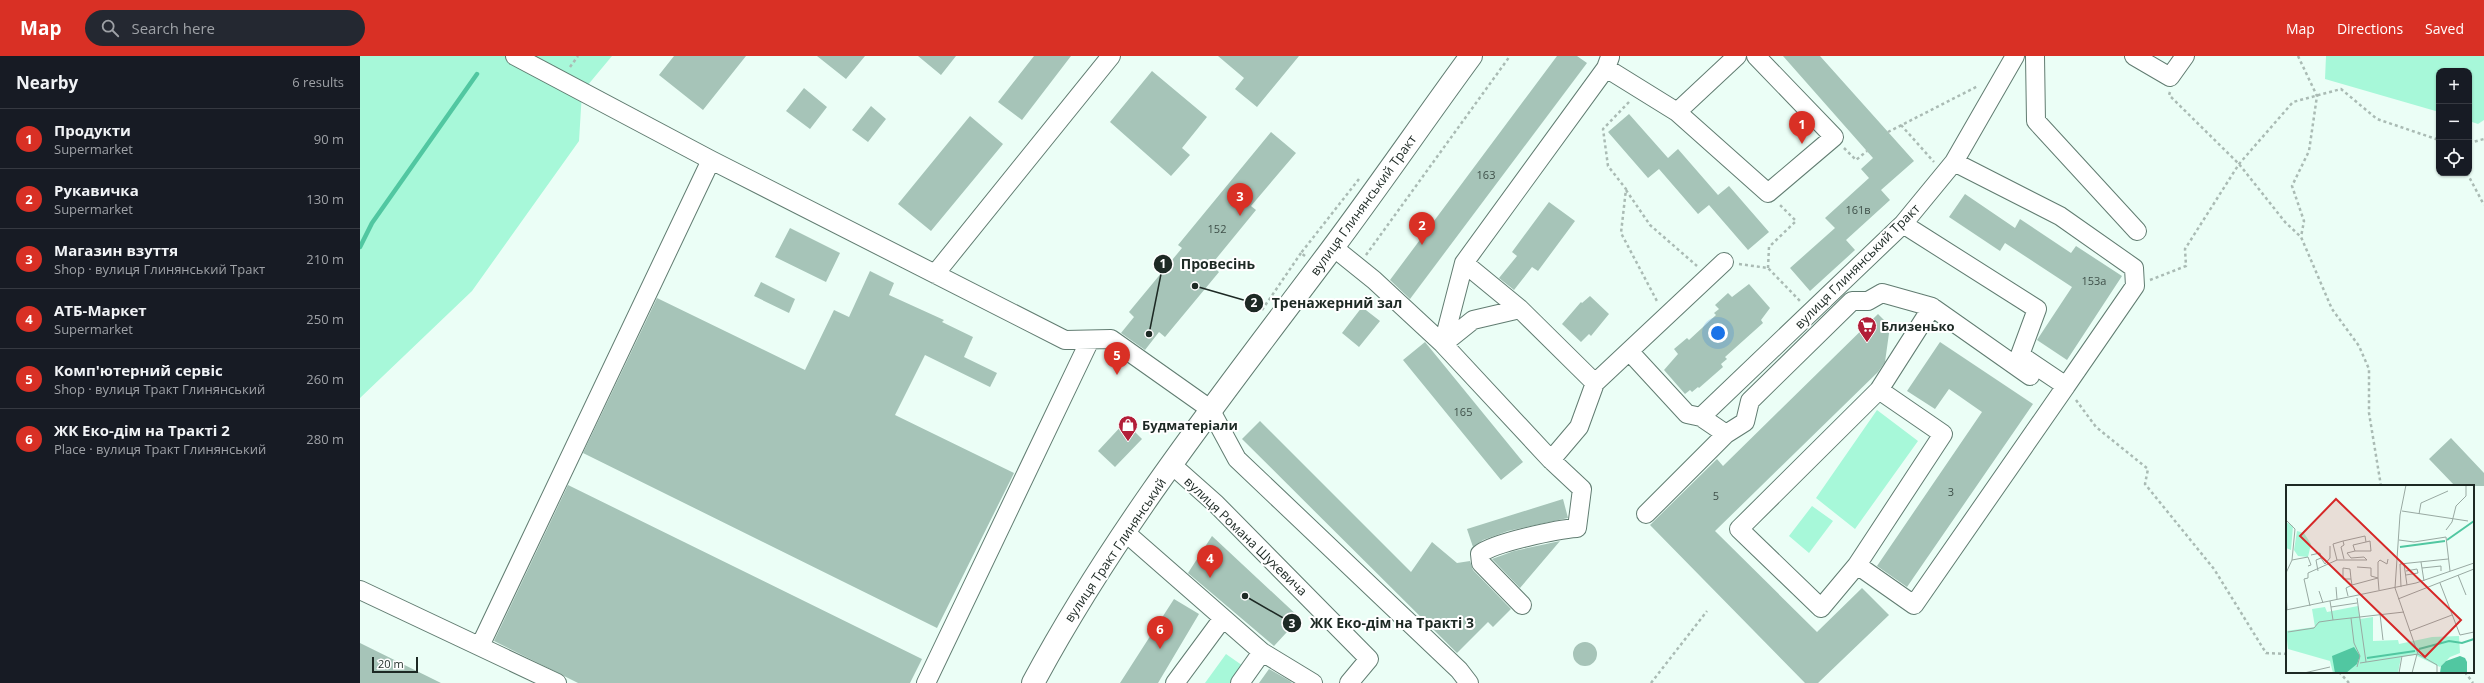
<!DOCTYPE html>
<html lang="en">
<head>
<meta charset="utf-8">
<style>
  :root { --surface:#171b24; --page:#242831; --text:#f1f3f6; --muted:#9ea1a6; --line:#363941; --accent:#d93025 }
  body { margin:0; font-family:"Open Sans",sans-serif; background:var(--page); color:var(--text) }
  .controls { position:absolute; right:12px; top:12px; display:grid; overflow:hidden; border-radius:8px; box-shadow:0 1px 3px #0004 }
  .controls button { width:36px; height:36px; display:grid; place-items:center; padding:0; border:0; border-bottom:1px solid var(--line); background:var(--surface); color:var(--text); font:20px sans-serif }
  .scale { position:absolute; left:12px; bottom:10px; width:46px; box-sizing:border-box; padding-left:4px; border:2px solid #1d2924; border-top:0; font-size:11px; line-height:14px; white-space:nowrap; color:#1d2924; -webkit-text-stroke:3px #fff; paint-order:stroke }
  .you { position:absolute; left:1358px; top:277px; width:14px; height:14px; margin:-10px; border:3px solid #fff; border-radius:50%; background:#1a73e8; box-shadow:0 0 0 6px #1a73e833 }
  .badge { display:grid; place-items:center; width:26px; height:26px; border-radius:50%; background:var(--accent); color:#fff; font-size:13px; font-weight:700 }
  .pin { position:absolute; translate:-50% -33px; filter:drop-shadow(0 1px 2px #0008) }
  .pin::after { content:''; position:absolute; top:21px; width:14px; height:12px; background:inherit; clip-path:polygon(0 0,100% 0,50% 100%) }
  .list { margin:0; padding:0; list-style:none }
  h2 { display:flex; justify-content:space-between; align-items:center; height:52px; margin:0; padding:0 16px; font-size:17px }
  h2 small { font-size:13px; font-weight:400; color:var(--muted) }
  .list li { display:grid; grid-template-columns:26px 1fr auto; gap:12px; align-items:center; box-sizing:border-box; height:60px; padding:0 16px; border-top:1px solid var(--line) }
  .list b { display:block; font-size:15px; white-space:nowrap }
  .list p { margin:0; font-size:13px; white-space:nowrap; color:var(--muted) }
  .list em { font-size:13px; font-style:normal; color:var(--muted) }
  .icon { flex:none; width:22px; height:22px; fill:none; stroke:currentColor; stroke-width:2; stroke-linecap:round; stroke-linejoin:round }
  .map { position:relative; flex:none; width:2124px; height:627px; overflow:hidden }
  header { display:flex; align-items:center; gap:24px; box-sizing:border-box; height:56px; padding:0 20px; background:var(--accent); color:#fff }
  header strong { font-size:19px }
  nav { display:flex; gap:22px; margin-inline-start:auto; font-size:14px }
  .search { width:280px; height:36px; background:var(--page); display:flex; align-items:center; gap:10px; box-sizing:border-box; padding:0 14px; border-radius:22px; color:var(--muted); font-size:15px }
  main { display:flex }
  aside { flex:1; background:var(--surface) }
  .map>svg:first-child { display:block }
  .green { fill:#a7f8d9 }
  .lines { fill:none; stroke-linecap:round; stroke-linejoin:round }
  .stream { stroke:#51c7a1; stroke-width:4.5 }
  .building { fill:#a6c4b8 }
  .minor-casing { stroke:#617c71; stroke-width:20 }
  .major-casing { stroke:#617c71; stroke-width:24 }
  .path { stroke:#aabbb4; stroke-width:2.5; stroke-dasharray:3 3; stroke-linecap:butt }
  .minor { stroke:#fff; stroke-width:18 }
  .major { stroke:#fff; stroke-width:22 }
  .labels { text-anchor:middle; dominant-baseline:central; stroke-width:4; stroke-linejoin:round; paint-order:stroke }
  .number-label { font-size:11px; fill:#3f5049 }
  .street-label { font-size:13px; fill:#1d2924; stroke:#fff }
  .poi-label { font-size:13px; font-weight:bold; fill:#1d2924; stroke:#fff; text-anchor:start }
  .inset-river { fill:none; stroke:#51c7a1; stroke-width:2 }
  .inset-road { fill:none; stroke:#99a9a2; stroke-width:1 }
  .view { fill:#d62828; fill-opacity:0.15; stroke:#d62828; stroke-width:2 }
  .inset-edge { fill:none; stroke:#1d2924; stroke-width:2 }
  .leader { fill:none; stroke:#1d2924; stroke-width:1.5 }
  .callout-dot { fill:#1d2924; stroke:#fff; stroke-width:1.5 }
  .mark-label { font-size:12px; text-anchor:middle; font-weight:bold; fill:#fff }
  .callout-label { font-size:14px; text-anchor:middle; font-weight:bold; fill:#1d2924; stroke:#fff; stroke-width:4; stroke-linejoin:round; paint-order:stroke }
</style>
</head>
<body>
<header>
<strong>Map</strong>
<div class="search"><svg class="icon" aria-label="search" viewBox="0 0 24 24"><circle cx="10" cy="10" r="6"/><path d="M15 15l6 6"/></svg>Search here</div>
<nav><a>Map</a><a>Directions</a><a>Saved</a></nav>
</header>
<main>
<aside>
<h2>Nearby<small>6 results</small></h2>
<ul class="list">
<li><span class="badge">1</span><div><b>Продукти</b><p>Supermarket</p></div><em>90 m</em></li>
<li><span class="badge">2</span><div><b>Рукавичка</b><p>Supermarket</p></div><em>130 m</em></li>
<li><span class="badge">3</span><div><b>Магазин взуття</b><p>Shop · вулиця Глинянський Тракт</p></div><em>210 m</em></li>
<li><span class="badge">4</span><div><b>АТБ-Маркет</b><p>Supermarket</p></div><em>250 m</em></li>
<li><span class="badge">5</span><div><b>Комп'ютерний сервіс</b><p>Shop · вулиця Тракт Глинянський</p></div><em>260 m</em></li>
<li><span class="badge">6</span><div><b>ЖК Еко-дім на Тракті 2</b><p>Place · вулиця Тракт Глинянський</p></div><em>280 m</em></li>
</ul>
</aside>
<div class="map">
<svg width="2124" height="627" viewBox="0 0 2124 627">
  <rect width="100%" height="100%" fill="#ebfef6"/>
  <path class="green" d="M0,0H252L222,36L219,85L112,235L0,342Z
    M1966,0H2124V64L2118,68L2109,65V15H2079V56L1965,23Z
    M1517,354L1558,385L1495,473L1456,442Z
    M1452,450L1473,465L1449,497L1429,480Z
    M866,598L886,612L875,627H845Z"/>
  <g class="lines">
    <path class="stream" d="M0,191L12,167L117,18"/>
  </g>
  <path class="building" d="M314,0H386L343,54L299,19Z
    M457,0H505L486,23Z
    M558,0H596L581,19Z
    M674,0H711L662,64L638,46Z
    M858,0H939L897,51L875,33L884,22Z
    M1197,0H1217L1227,7L1050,243L1030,224Z
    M1423,0H1460L1554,105L1521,134L1530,144L1486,184L1495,194L1450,235L1430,212L1475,172L1465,162L1509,122L1501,113L1513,102Z
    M792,15L847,61L822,92L830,99L811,120L750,66Z
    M444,32L467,51L450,73L426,55Z
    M511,50L526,63L508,86L492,74Z
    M1269,58L1308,102L1318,93L1358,139L1369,130L1409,176L1388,194L1349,149L1338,158L1299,113L1288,122L1248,76Z
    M610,60L643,88L571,175L538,148Z
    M911,76L936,97L891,150L896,154L851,209L859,216L805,281L799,276L785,294L761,277L774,261L769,256L822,192L818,189Z
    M1605,138L1655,172L1660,163L1711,197L1716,190L1762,220L1707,304L1677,284L1712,231L1645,187L1640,195L1589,161Z
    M1189,146L1215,165L1178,215L1172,211L1154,234L1139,222L1157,200L1152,196Z
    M430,172L480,197L466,226L415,201Z
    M510,215L534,227L529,239L584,264L582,266L613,281L604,301L637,317L630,331L565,299L535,359L654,417L577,572L223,397L297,242L445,314L474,254L489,261Z
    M401,226L435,243L429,257L394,240Z
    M1389,228L1410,252L1401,264L1403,267L1365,301L1367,303L1361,308L1363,311L1339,332L1338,331L1332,336L1330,334L1325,338L1304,314L1318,298L1314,293L1327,282L1329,284L1356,259L1354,257L1359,253L1355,249L1368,237L1372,241Z
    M1230,240L1249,258L1231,280L1229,278L1221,286L1202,268L1221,246L1222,247Z
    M1002,251L1020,265L999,291L982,277Z
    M1518,258L1530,270L1525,306L1518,316L1355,475L1457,576L1502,532L1529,559L1458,627H1445L1290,469L1357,403L1363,410Z
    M1065,286L1163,406L1141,424L1043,304Z
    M1580,286L1673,348L1547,531L1517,510L1622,356L1589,333L1575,353L1547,335Z
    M900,365L1051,516L1072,486L1097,507L1110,505L1113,514L1151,553L1133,571L1128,566L1097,597L882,383Z
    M765,366L782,383L755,411L738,395Z
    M2091,382L2124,417V430H2095L2069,403Z
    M208,429L562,603L550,627H218L134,585Z
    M1203,443L1208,462L1148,475L1123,484L1113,491L1107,473Z
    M852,480L940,562L914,590L828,517Z
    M1200,485L1160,532L1132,503L1154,495Z
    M814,543L839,558L798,627H760Z
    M1213 598a12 12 0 1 1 24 0a12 12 0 1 1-24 0Z
    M0,587L81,627H0Z
    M909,613L930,625L932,627H899Z"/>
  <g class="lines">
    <g class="minor-casing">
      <path id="minor" d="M155,0L351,104L705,284L751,283L850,353L877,403L1099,614L1109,627
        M1377,0L1317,56L1408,137L1474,81L1396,0
        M1675,0L1676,65L1777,175
        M1774,0L1810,21L1825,0
        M1250,1L1246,12L1317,56
        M1543,168L1677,253L1660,299L1706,330L1775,230L1774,212L1700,160L1594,106
        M973,191L1014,224L1083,288L1113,264L1160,253L1235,327L1364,206
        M1104,207L1160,253
        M575,218L751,0
        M1572,251L1670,320
        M1269,295L1327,358L1341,361L1366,378L1385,366L1390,345L1492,245H1508L1522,237L1572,251L1519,334L1583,378L1497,509L1554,549L1706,330
        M1341,361L1543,168L1594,106L1655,0
        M1191,404L1219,371L1235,327
        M812,409L856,448L1009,603L989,627
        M1286,458L1366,378
        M766,477L902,596L953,627
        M1497,509L1461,552L1379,473L1519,334
        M0,534L197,627
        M1162,549L1121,507L1120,498C1133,487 1198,473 1217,472L1222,433L1191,404L1083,288L1104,207L1246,12
        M120,590L351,104
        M566,627L730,284
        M815,627L863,562
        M880,627L902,596"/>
    </g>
    <g class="major-casing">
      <path id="major" d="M673,627C756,472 866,334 971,194C1019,130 1064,64 1111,0"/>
    </g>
    <path class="path" d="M1938,0L1957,40L1949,95L1932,130L1944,165L1941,181
      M210,11L218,0
      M1810,36L1809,39L1879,108L1925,166L1941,181L1972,253L1999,290L2009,313V357L2021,430
      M1269,46L1243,73L1248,110L1266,133L1261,177L1298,247
      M1541,69L1574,106
      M1528,76L1618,30
      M2109,87L2124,83
      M1484,92L1496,104L1507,95
      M2107,117L2124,149
      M1266,134L1290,169L1337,210
      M1006,199L1150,0
      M945,200L941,197L999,123
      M1379,208L1408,212L1440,245
      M1408,212L1409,191L1436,165L1420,149
      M1790,224L1826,210L1825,193L1879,108L1933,46L1981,33L2017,63L2079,84
      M902,254L941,197
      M1716,344L1736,371L1788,413L1785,428L1854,513L1906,597L1927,598
      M1979,616L1989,627
      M2105,616L2113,627
      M1291,627L1347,555"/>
    <use href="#minor" class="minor"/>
    <use href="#major" class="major"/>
  </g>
  <defs>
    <g id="supermarket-pin" transform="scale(1)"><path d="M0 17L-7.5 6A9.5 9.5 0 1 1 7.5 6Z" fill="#b21e38" stroke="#fff"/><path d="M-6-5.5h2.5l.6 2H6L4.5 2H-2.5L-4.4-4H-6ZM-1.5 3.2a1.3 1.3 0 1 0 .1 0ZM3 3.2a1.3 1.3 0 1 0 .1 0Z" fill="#fff"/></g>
    <g id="shop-pin" transform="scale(1)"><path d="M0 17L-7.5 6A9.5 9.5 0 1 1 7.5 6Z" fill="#b21e38" stroke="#fff"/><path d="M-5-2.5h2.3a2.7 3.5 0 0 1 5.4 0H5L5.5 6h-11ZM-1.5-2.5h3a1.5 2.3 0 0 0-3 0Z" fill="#fff"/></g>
  </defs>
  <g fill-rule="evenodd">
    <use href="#supermarket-pin" x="1507" y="270"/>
    <use href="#shop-pin" x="768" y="369"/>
  </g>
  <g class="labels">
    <g class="number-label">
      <text x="1126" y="118">163</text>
      <text x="1498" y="153">161в</text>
      <text x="857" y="172">152</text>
      <text x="1734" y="224">153а</text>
      <text x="1103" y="355">165</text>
      <text x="1591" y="435">3</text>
      <text x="1356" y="439">5</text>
    </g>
    <g class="street-label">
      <text transform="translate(1003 149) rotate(-54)">вулиця Глинянський Тракт</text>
      <text transform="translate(1497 210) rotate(-45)">вулиця Глинянський Тракт</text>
      <text transform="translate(886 480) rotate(44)">вулиця Романа Шухевича</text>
      <text transform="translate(755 494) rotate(-56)">вулиця Тракт Глинянський</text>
    </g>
    <g class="poi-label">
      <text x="1521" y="270">Близенько</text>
      <text x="782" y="369">Будматеріали</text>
    </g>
  </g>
  <g transform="translate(1926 429)">
    <rect width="188" height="188" fill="#ebfef6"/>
    <path d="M0,37L7,41L5,65L0,63ZM11,46L18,48L25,59L22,72L12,71L8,65ZM72,121L74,134L87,132V156L112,155L113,159L146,152L173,151L174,168L164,172L154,182L129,170L115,172L112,188H47L44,176L2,164L0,146L29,142L26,124L39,122L41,127Z" fill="#a7f8d9"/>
    <path d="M68,162L74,171L71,179L60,188H49L46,171ZM174,171L179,173L181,177V188H154L155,181L160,176Z" fill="#51c7a1"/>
    <path class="inset-river" d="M161,55L188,36M114,62L159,56M133,164L163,156L176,158L188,154M81,173L129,166"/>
    <path class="inset-road" d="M120,0L114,30L109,103L132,169L151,180V188M116,26L182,36M133,29L135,18L162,6M0,35L9,44L6,75L0,88M160,45L166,37L170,21L180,11V0M113,55L128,57L160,52L164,86M57,56L79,51L80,57L67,60L69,66L61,68L65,73L78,72L81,75M69,66H85L84,56L80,57M25,70L34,68L35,73L30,75L32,86M35,73L39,79L44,73V61M6,75L22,72L25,80L22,81M51,75L47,59L57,56L58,60L55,62L58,74M135,77L138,96M118,79L121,100M71,82L85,83V91L92,93L93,105M57,83L64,84L65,94H57ZM136,83L155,81V86M120,86L131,84L132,88L120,90M172,90L180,110M154,98L174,150L188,147M66,100L92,93V77L94,75L101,79L102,74M50,102L51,114M115,102L114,79L162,74M33,106L37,118M0,109L1,125M62,111L60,103L66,100L65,94M71,113L80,177M112,114L188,84M44,116L47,135L118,127M24,121L18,94L22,93V88L51,75H81M45,122L71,118M0,125L130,98L188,78M94,129L97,155M65,133L68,158L74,171L71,182M124,146L166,130M2,147L28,143L33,137L47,135M74,178L132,169M18,188L44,182M113,188L116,171M126,188L131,169"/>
    <path class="view" d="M50,14L175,135L139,172L14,51Z"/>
    <rect width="188" height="188" class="inset-edge"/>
  </g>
  <path class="leader" d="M789 278L803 208M835 230L894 247M885 540L932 567"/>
  <g class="callout-dot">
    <circle cx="789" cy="278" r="4"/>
    <circle cx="835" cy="230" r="4"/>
    <circle cx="885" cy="540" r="4"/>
    <circle cx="803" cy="208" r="10"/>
    <circle cx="894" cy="247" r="10"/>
    <circle cx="932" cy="567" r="10"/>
  </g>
  <g class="mark-label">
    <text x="803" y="212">1</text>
    <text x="894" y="251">2</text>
    <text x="932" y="572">3</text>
  </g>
  <g class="callout-label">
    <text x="858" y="213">Провесінь</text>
    <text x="977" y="252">Тренажерний зал</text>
    <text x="1032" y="572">ЖК Еко-дім на Тракті 3</text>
  </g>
</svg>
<div class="controls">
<button>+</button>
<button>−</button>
<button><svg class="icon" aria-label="locate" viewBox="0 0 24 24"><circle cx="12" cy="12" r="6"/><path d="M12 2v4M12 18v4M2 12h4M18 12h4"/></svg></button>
</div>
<div class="scale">20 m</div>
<div class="you"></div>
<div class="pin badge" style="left:1442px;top:88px">1</div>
<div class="pin badge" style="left:1062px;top:189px">2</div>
<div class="pin badge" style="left:880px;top:160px">3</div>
<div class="pin badge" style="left:850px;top:522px">4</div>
<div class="pin badge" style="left:757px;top:319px">5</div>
<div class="pin badge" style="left:800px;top:593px">6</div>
</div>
</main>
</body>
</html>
